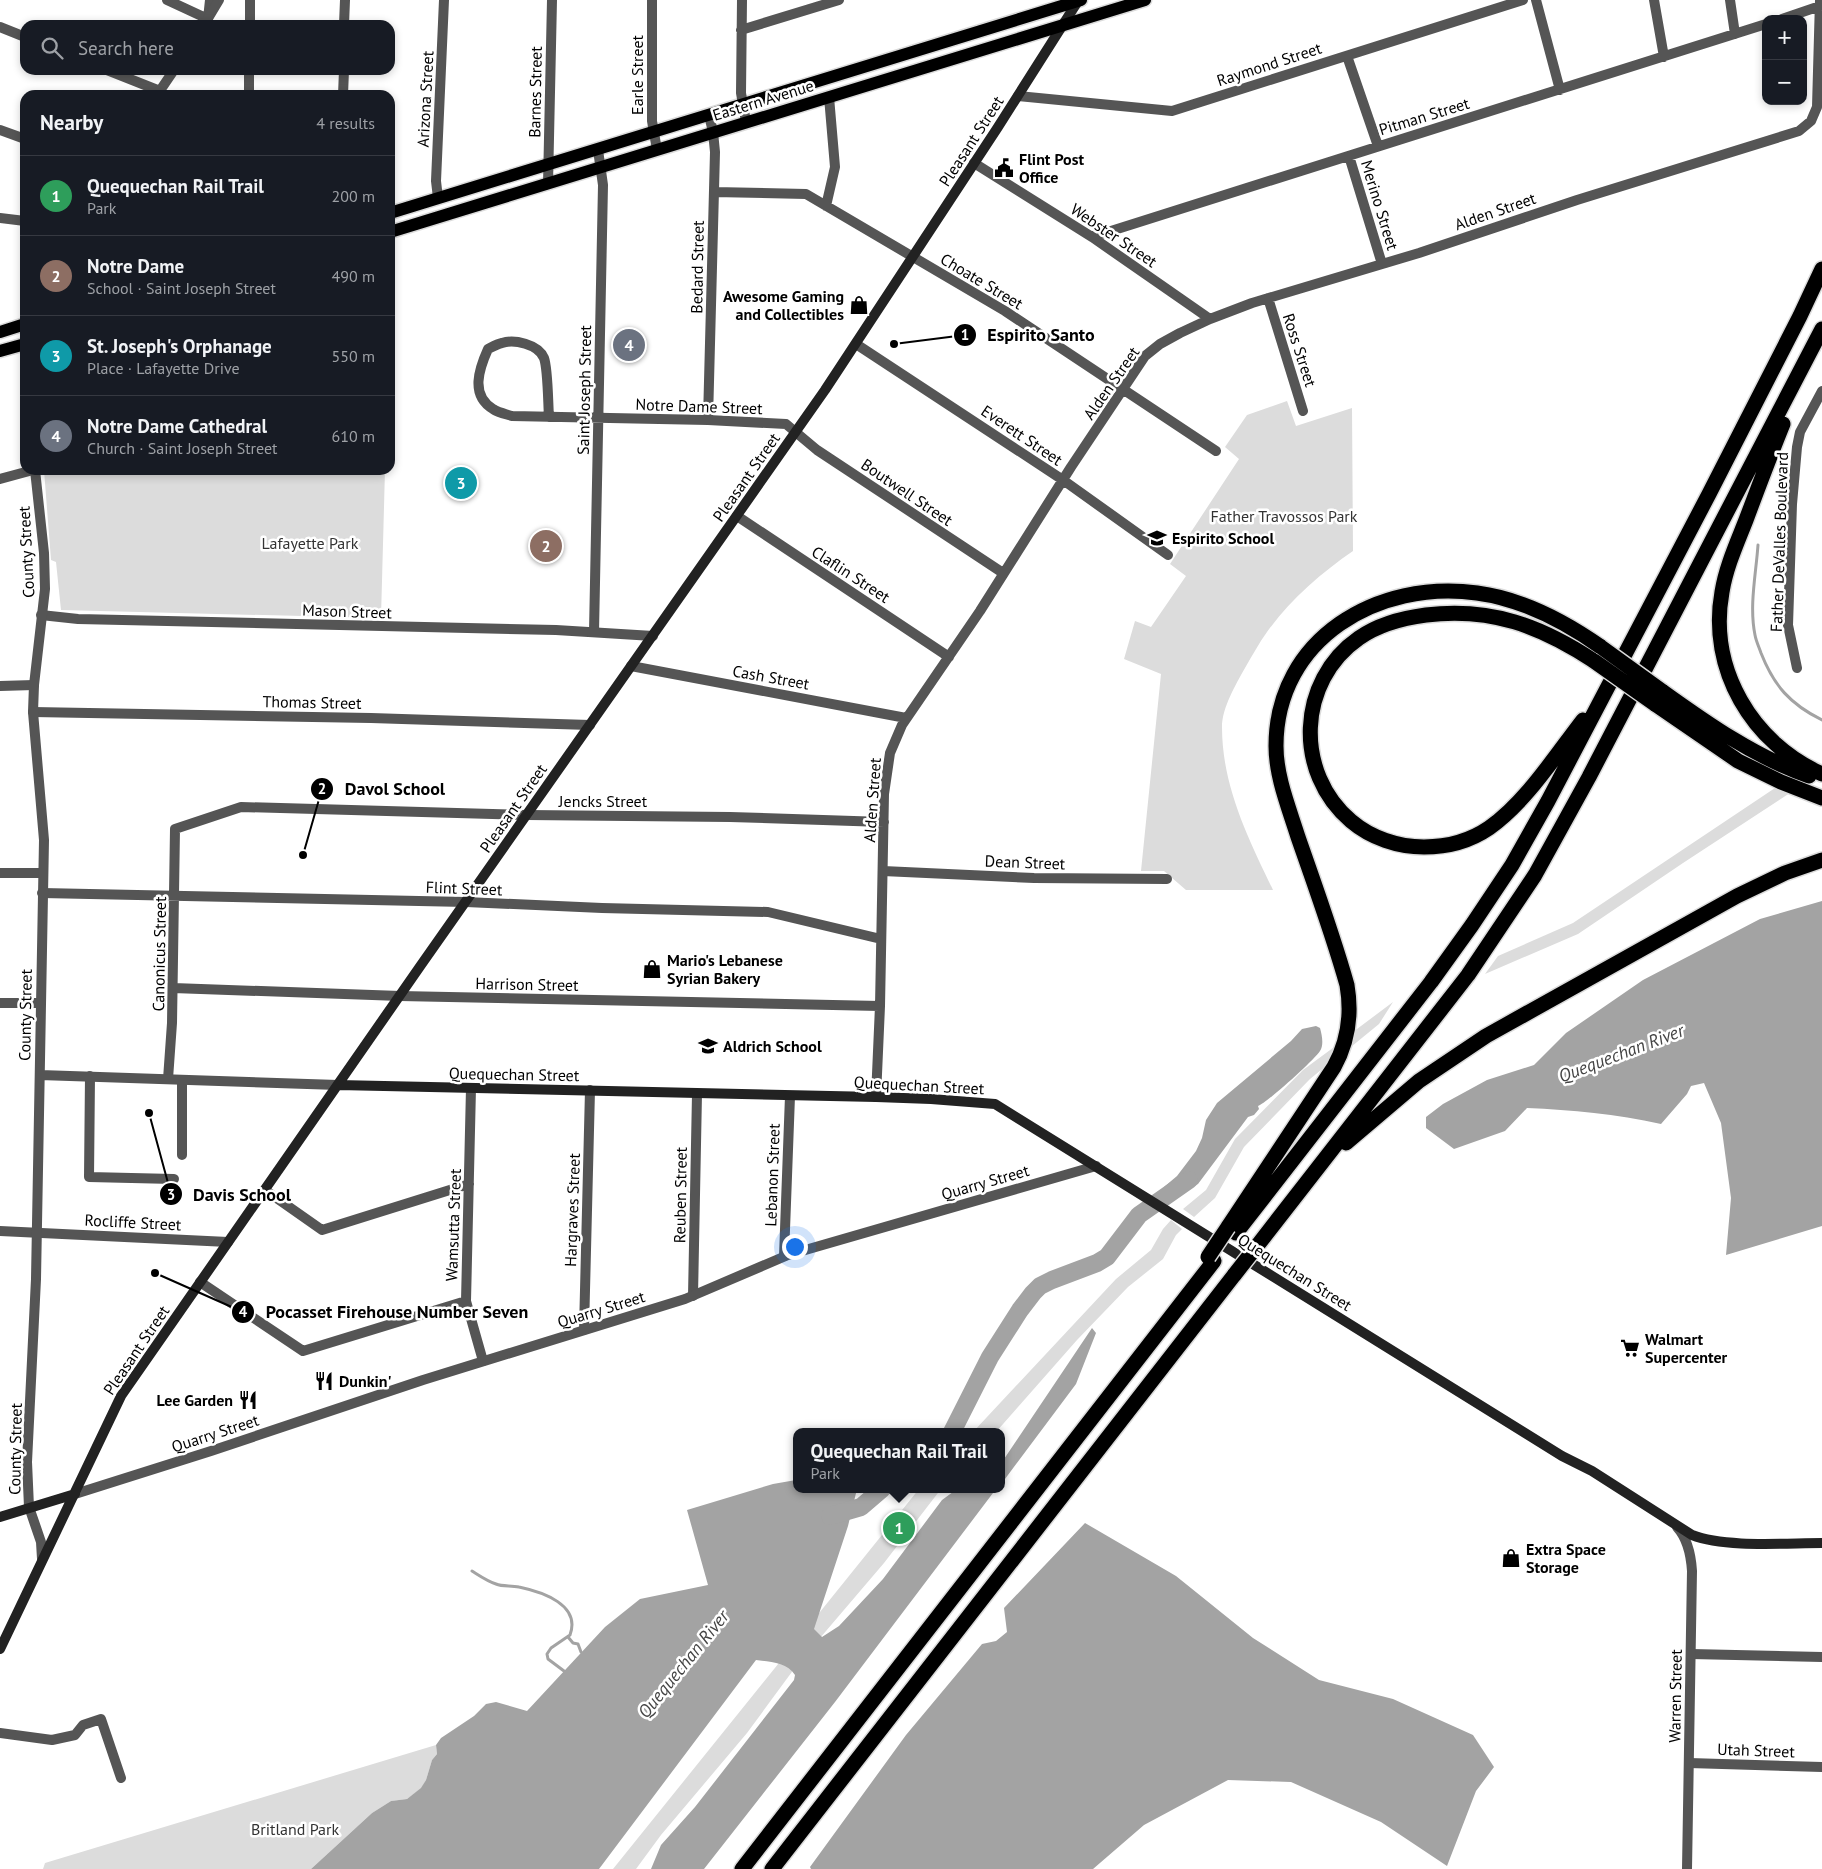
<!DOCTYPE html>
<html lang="en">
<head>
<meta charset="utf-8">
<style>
  :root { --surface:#171b24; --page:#242831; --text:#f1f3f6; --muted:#9ea1a6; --line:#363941; --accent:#0f766e }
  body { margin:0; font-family:"PT Sans",sans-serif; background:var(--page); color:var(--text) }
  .controls { position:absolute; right:15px; top:15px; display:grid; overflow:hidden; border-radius:10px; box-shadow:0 2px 8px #0003 }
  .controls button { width:45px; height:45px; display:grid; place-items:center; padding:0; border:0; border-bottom:1px solid var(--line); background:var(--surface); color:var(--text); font:25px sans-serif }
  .you { position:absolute; left:794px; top:1246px; width:18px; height:18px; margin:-12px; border:4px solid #fff; border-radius:50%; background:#1a73e8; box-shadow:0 0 0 8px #1a73e833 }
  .badge { display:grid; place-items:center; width:32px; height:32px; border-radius:50%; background:var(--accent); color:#fff; font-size:16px; font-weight:700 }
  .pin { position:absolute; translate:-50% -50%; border:2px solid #fff; box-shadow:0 1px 5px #0006 }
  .popup { position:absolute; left:793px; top:1428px; width:212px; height:65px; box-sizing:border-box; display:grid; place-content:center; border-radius:10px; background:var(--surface); filter:drop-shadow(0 1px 4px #0005); font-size:16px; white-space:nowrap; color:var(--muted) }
  .popup b { font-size:19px; color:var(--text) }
  .popup::after { content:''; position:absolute; left:50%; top:100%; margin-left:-10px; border:10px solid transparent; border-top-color:var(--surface) }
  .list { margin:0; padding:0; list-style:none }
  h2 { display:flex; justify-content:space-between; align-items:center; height:65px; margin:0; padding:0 20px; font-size:21px }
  h2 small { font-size:16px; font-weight:400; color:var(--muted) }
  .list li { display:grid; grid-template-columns:32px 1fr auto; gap:15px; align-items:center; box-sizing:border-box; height:80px; padding:0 20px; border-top:1px solid var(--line) }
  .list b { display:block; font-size:19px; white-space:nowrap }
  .list p { margin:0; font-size:16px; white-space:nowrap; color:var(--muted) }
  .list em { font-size:16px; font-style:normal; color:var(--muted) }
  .icon { flex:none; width:28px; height:28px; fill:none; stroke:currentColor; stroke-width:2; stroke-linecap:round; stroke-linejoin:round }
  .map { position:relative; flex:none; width:1822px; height:1869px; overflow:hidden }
  .search { position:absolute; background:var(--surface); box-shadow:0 2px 8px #0003; left:20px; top:20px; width:375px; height:55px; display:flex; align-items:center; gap:12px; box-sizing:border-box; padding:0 18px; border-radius:15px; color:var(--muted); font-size:19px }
  .panel { position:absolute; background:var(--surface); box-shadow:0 2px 8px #0003; left:20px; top:90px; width:375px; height:385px; border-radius:15px }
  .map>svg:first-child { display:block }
  .green { fill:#dcdcdc }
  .water { fill:#a3a3a3 }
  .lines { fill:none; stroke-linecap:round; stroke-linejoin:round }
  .stream { stroke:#a3a3a3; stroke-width:3 }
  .river { stroke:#a3a3a3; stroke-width:18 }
  .primary-casing { stroke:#dbdbdb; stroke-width:15 }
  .motorway-casing { stroke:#dbdbdb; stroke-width:18 }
  .minor { stroke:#555; stroke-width:10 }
  .tertiary { stroke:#555; stroke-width:10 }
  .secondary { stroke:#222; stroke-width:10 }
  .primary { stroke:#000; stroke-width:12 }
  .motorway { stroke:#000; stroke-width:15 }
  .motorway-bridge-casing { stroke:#dbdbdb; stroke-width:18; stroke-linecap:butt }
  .motorway-bridge { stroke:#000; stroke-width:15 }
  .labels { text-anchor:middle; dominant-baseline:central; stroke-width:5; stroke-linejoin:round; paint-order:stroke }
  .street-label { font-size:16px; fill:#000; stroke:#fff }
  .poi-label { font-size:16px; font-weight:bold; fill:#000; stroke:#fff; text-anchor:start }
  .park-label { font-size:16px; fill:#333; stroke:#fff }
  .water-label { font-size:18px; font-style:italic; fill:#444; stroke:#fff }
  .leader { fill:none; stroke:#000; stroke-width:2 }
  .callout-dot { fill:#000; stroke:#fff; stroke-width:2 }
  .mark-label { font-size:15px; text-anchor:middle; font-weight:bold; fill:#fff }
  .callout-label { font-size:18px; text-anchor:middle; font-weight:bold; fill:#000; stroke:#fff; stroke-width:5; stroke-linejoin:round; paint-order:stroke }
</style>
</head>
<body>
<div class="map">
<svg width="1822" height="1869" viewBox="0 0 1822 1869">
  <rect width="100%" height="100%" fill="#fff"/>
  <path class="green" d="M1287,401L1296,426L1352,408L1353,551C1321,573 1290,600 1267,632C1259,643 1252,656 1245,668C1236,684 1222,708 1222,727C1222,786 1248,838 1273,890H1186L1164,871H1141L1161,674L1124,659L1135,621L1151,627L1186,576L1170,564L1239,459L1225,447L1247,415Z
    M44,470H385L381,618L61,610L56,562L51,560Z
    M1778,786L1790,793L1683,863L1578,934L1485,974L1498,956L1573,923Z
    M1393,1002L1379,1024L1346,1051L1353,1032Z
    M1345,1039L1337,1057L1310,1079L1244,1147L1215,1198L1194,1217L1183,1209L1206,1190L1235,1139L1303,1070Z
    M1171,1220L1182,1229L1176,1235L1163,1259L1128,1287L1077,1340L996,1432H973L1116,1279L1151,1250L1163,1229Z
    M919,1489H941L884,1563L797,1665L747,1733L661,1835L636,1869H613Z
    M436,1745L437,1754L432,1760L426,1780L422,1788L407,1799L391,1801L372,1813L311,1869H43L45,1863Z"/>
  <path class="water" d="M1822,901V1226L1726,1255L1731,1198L1721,1123L1704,1083L1691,1086L1687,1094L1661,1124C1616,1114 1572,1110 1527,1108L1505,1131L1454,1149L1426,1128V1117L1443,1104L1487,1080L1534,1065L1566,1033L1643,980L1760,919Z
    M1316,1026L1320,1028C1322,1035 1324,1045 1320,1051C1313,1061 1267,1103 1258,1106L1259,1109L1254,1115L1248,1117L1198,1184L1175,1197L1164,1187L1177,1176L1196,1151L1202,1138L1206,1120L1217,1103L1291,1041L1302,1029Z
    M1092,1328L1096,1333L1076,1384L1002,1483V1462Z
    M796,1480V1489H857L848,1526L814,1629L822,1637L839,1626L883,1579L942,1500L957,1489H996L835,1702L704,1869H651L661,1845L695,1807L794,1680L795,1675C787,1662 770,1662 756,1660L599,1869H311L372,1813L391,1801L407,1799L421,1788L426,1780L432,1760L437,1754L436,1745L441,1738L474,1716L486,1704L496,1702L527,1711L605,1627L640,1599L708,1585L687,1510L773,1484Z
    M1085,1523L1176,1576L1253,1638L1319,1680L1393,1699L1473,1735L1494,1767L1476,1791L1447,1866L1381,1822L1291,1782L1228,1780L1144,1825L1093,1869H811L810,1867L906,1735L982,1644L996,1641L1007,1632L1004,1608Z"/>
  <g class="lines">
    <path class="stream" d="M1758,545C1756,574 1749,606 1755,635C1756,641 1759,647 1761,653C1774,686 1790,704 1822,720
      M472,1571C480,1576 487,1581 496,1584C503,1587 511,1585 519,1587C543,1592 581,1605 570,1635L551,1648L547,1654L548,1659L564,1671
      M568,1637L573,1643L578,1644L581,1652"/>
    <path class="river" d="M952,1432L990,1357L1020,1310L1033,1293L1040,1286L1052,1280L1097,1263L1107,1257L1139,1215L1189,1180
      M830,1516L861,1507L882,1489"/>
    <g class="primary-casing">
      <path id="primary" d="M390,213L1081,0
        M390,232L1145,0
        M0,332L25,324
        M0,351L25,344"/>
    </g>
    <g class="motorway-casing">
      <path id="motorway" d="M1783,424C1770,456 1758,488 1746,520C1737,543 1726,567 1722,592C1708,669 1752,743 1822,774
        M1662,691C1708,724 1755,757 1809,776
        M1655,704L1738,761L1781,782L1822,798
        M1583,720C1555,756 1526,802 1489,828C1470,841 1447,847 1424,847C1398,847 1371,838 1351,821C1294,773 1297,681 1359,638C1379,624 1403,618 1426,615C1491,607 1541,626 1594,661
        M1346,1143L1419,1081L1486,1036L1737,896L1785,873L1822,860
        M1228,1227L1334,1067C1349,1040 1352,1014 1347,985C1333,935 1315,886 1298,837C1289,808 1276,777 1276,746C1276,638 1379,579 1477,593C1523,599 1564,621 1601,647
        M1236,1233L1431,982L1472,925L1512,865L1548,801L1709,494L1800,316L1822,269
        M1257,1246L1468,975L1535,875L1589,777L1822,329
        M742,1869L1214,1261
        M772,1869L1235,1274"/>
    </g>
    <path class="minor" d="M167,0L208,19L210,0
      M652,0V121L657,150
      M742,0L741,93L746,122
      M1536,0L1560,90
      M1654,0L1664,57
      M1730,0L1735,34
      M1782,19L1820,6
      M250,25V0
      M344,25L345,0
      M0,27L25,37
      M741,30L839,0
      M1347,56L1378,146
      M107,70L160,91
      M249,95V70
      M343,95L344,70
      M1018,96L1172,111L1523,0
      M0,130L25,139
      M1349,156L1382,264
      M974,163L1092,237L1210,319
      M548,184L552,0
      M714,192L806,194L1005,311L1216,451
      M438,198L436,181L444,0
      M826,206L835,167L829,97
      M0,218L25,221
      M1092,237L1766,24
      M1268,298L1303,411
      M856,344L1063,480L1168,555
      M549,417C548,403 548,369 544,358C538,344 514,339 502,343C497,344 492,347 488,349C479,369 470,395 493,409C499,413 506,414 512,416L708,420L786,424L817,450L1003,573
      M708,420L715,152L713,132L709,115
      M0,479L33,470
      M737,516L949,657
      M41,615L78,619L556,630L653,636
      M594,632L603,185L598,150
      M631,666L906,718
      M1797,668L1788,625L1792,504L1797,447L1800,432L1822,391
      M0,686L34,685
      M33,712L371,718L590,725
      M883,871L1034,878L1167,879
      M0,873H43
      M42,893L466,902L602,908L768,912L881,939
      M173,988L400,996L880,1006
      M0,1003H40
      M90,1076L89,1177L174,1179
      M168,1079L172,1023L175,829L241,807L527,815L730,817L884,822
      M182,1080V1155
      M471,1088L466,1301L483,1361
      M876,1097L880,1006L884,794L890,753L902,725L980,611L1071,467L1145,356L1160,344L1180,333L1210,319L1252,303L1419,253L1577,200L1799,131L1811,121L1817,107L1820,0
      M265,1190L322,1230L469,1184
      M0,1231L228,1242
      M784,1256L790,1096
      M200,1282L303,1351L466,1301
      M693,1296L697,1094
      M584,1330L590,1090
      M1691,1654L1822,1657
      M0,1733L52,1740L75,1735L83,1725L101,1719L121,1778
      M1689,1763L1822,1767"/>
    <path class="tertiary" d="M204,25L219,0
      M157,95L174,70
      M35,470L44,553L45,589L34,685L33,712L44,840L36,1279L27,1462L29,1507L41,1542L42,1559
      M40,1075L338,1085
      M75,1494L211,1451L423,1380L685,1299L788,1255L1096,1166
      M1677,1527C1688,1539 1691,1555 1692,1571L1687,1869"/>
    <path class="secondary" d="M338,1085L876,1097L931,1099L995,1104L1562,1456L1592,1471L1692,1535C1725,1548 1785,1543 1822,1543
      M0,1517L75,1494
      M0,1649L121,1396L421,965L825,390L998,127L1078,1"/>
    <use href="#primary" class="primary"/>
    <use href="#motorway" class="motorway"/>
    <g class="motorway-bridge-casing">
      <path id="motorway-bridge" d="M1601,647L1662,691
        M1594,661L1655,704
        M1208,1257L1228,1227
        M1235,1274L1257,1246"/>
    </g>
    <use href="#motorway-bridge" class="motorway-bridge"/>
  </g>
  <defs>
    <g id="civic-bare" transform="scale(1.5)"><path d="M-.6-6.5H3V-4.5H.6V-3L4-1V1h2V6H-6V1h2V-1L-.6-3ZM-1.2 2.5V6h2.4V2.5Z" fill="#000" stroke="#fff" stroke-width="2.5" paint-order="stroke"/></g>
    <g id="shop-bare" transform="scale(1.5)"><path d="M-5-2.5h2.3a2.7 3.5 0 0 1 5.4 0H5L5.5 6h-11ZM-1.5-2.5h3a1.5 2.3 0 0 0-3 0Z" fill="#000" stroke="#fff" stroke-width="2.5" paint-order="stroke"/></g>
    <g id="school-bare" transform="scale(1.5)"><path d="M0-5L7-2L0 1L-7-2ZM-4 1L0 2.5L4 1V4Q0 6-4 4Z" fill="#000" stroke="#fff" stroke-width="2.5" paint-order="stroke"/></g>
    <g id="supermarket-bare" transform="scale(1.5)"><path d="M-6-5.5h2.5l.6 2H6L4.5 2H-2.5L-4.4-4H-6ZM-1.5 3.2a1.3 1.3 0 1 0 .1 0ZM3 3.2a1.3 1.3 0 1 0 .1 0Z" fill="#000" stroke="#fff" stroke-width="2.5" paint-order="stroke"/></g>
    <g id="restaurant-bare" transform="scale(1.5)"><path d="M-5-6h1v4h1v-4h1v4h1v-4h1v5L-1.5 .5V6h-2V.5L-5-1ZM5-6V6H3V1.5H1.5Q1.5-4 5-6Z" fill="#000" stroke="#fff" stroke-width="2.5" paint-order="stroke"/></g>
  </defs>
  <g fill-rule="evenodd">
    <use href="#civic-bare" x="1004" y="168"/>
    <use href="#shop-bare" x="859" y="305"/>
    <use href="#school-bare" x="1157" y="538"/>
    <use href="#shop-bare" x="652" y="969"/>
    <use href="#school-bare" x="708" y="1046"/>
    <use href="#supermarket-bare" x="1630" y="1348"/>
    <use href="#restaurant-bare" x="324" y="1381"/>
    <use href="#restaurant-bare" x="248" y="1400"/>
    <use href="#shop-bare" x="1511" y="1558"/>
  </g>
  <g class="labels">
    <g class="street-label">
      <text transform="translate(1269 64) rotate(-18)">Raymond Street</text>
      <text transform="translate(637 75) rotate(-90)">Earle Street</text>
      <text transform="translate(535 92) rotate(-89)">Barnes Street</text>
      <text transform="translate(425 99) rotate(-87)">Arizona Street</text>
      <text transform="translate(763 100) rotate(-17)">Eastern Avenue</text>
      <text transform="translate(1424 116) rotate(-17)">Pitman Street</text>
      <text transform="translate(971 141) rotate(-57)">Pleasant Street</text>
      <text transform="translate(1380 205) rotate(73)">Merino Street</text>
      <text transform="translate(1495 211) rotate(-19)">Alden Street</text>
      <text transform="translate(1114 235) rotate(34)">Webster Street</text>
      <text transform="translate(697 267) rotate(-89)">Bedard Street</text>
      <text transform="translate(982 281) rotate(31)">Choate Street</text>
      <text transform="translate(1300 350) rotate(72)">Ross Street</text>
      <text transform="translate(1111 383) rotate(-55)">Alden Street</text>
      <text transform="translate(584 390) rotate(-89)">Saint Joseph Street</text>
      <text transform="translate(699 406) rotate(2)">Notre Dame Street</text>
      <text transform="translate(1022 435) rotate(34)">Everett Street</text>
      <text transform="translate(746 477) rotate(-55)">Pleasant Street</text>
      <text transform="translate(907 492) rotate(34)">Boutwell Street</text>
      <text transform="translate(1779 542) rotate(-88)">Father DeValles Boulevard</text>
      <text transform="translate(26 552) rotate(-93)">County Street</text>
      <text transform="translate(851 574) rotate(33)">Claflin Street</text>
      <text transform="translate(347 611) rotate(2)">Mason Street</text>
      <text transform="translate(771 677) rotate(10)">Cash Street</text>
      <text transform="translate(312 702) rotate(1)">Thomas Street</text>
      <text transform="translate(872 800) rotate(-86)">Alden Street</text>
      <text x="603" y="801">Jencks Street</text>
      <text transform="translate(513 808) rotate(-55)">Pleasant Street</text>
      <text transform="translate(1025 862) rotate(2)">Dean Street</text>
      <text transform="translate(464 888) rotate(2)">Flint Street</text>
      <text transform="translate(159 954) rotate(-89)">Canonicus Street</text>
      <text transform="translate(527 984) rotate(1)">Harrison Street</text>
      <text transform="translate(25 1015) rotate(-89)">County Street</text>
      <text transform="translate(514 1074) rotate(1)">Quequechan Street</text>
      <text transform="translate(919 1085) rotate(3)">Quequechan Street</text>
      <text transform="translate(772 1175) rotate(-88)">Lebanon Street</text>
      <text transform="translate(985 1182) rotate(-16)">Quarry Street</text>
      <text transform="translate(680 1195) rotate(-89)">Reuben Street</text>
      <text transform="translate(572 1210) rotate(-88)">Hargraves Street</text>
      <text transform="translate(133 1222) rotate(3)">Rocliffe Street</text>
      <text transform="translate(453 1225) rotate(-88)">Wamsutta Street</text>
      <text transform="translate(1295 1272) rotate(32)">Quequechan Street</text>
      <text transform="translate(601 1309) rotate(-17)">Quarry Street</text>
      <text transform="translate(136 1350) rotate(-56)">Pleasant Street</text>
      <text transform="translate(215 1433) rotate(-18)">Quarry Street</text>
      <text transform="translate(15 1449) rotate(-89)">County Street</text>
      <text transform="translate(1675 1696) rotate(-89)">Warren Street</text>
      <text transform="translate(1756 1750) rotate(2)">Utah Street</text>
    </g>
    <g class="poi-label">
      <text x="1019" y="159">Flint Post<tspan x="1019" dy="18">Office</tspan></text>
      <text x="844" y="296" text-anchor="end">Awesome Gaming<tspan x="844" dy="18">and Collectibles</tspan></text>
      <text x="1172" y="538">Espirito School</text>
      <text x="667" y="960">Mario's Lebanese<tspan x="667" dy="18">Syrian Bakery</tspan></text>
      <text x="723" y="1046">Aldrich School</text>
      <text x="1645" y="1339">Walmart<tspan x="1645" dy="18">Supercenter</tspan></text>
      <text x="339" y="1381">Dunkin'</text>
      <text x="233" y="1400" text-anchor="end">Lee Garden</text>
      <text x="1526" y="1549">Extra Space<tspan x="1526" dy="18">Storage</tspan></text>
    </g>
    <g class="park-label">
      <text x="1284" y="516">Father Travossos Park</text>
      <text x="310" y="543">Lafayette Park</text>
      <text x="295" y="1829">Britland Park</text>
    </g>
    <g class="water-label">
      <text transform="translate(1621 1053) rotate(-21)">Quequechan River</text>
      <text transform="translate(683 1664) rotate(-51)">Quequechan River</text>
    </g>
  </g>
  <path class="leader" d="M894 344L965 335M303 855L322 789M149 1113L171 1194M155 1273L243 1312"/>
  <g class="callout-dot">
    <circle cx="894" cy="344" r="5"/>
    <circle cx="303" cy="855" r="5"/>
    <circle cx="149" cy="1113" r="5"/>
    <circle cx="155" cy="1273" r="5"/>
    <circle cx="965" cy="335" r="12"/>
    <circle cx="322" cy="789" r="12"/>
    <circle cx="171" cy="1194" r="12"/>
    <circle cx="243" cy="1312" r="12"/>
  </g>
  <g class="mark-label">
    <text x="965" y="340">1</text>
    <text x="322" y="794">2</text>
    <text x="171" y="1200">3</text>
    <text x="243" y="1317">4</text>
  </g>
  <g class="callout-label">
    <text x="1041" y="341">Espirito Santo</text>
    <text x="395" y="795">Davol School</text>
    <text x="242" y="1201">Davis School</text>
    <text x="397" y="1318">Pocasset Firehouse Number Seven</text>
  </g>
</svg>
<div class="controls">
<button>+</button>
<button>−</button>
</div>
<div class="you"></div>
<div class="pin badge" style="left:899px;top:1528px;background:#2e9e5b">1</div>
<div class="popup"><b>Quequechan Rail Trail</b>Park</div>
<div class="pin badge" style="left:546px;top:546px;background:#8d6e63">2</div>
<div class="pin badge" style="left:461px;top:483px;background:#0f9aa8">3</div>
<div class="pin badge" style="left:629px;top:345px;background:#6b7280">4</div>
<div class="search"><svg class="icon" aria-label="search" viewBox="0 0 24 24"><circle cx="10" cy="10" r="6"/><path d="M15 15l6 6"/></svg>Search here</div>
<section class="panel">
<h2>Nearby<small>4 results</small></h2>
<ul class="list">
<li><span class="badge" style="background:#2e9e5b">1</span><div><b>Quequechan Rail Trail</b><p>Park</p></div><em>200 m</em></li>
<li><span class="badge" style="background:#8d6e63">2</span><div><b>Notre Dame</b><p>School · Saint Joseph Street</p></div><em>490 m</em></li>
<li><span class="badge" style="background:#0f9aa8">3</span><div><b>St. Joseph's Orphanage</b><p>Place · Lafayette Drive</p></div><em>550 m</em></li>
<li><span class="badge" style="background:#6b7280">4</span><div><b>Notre Dame Cathedral</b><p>Church · Saint Joseph Street</p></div><em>610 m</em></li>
</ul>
</section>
</div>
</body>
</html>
